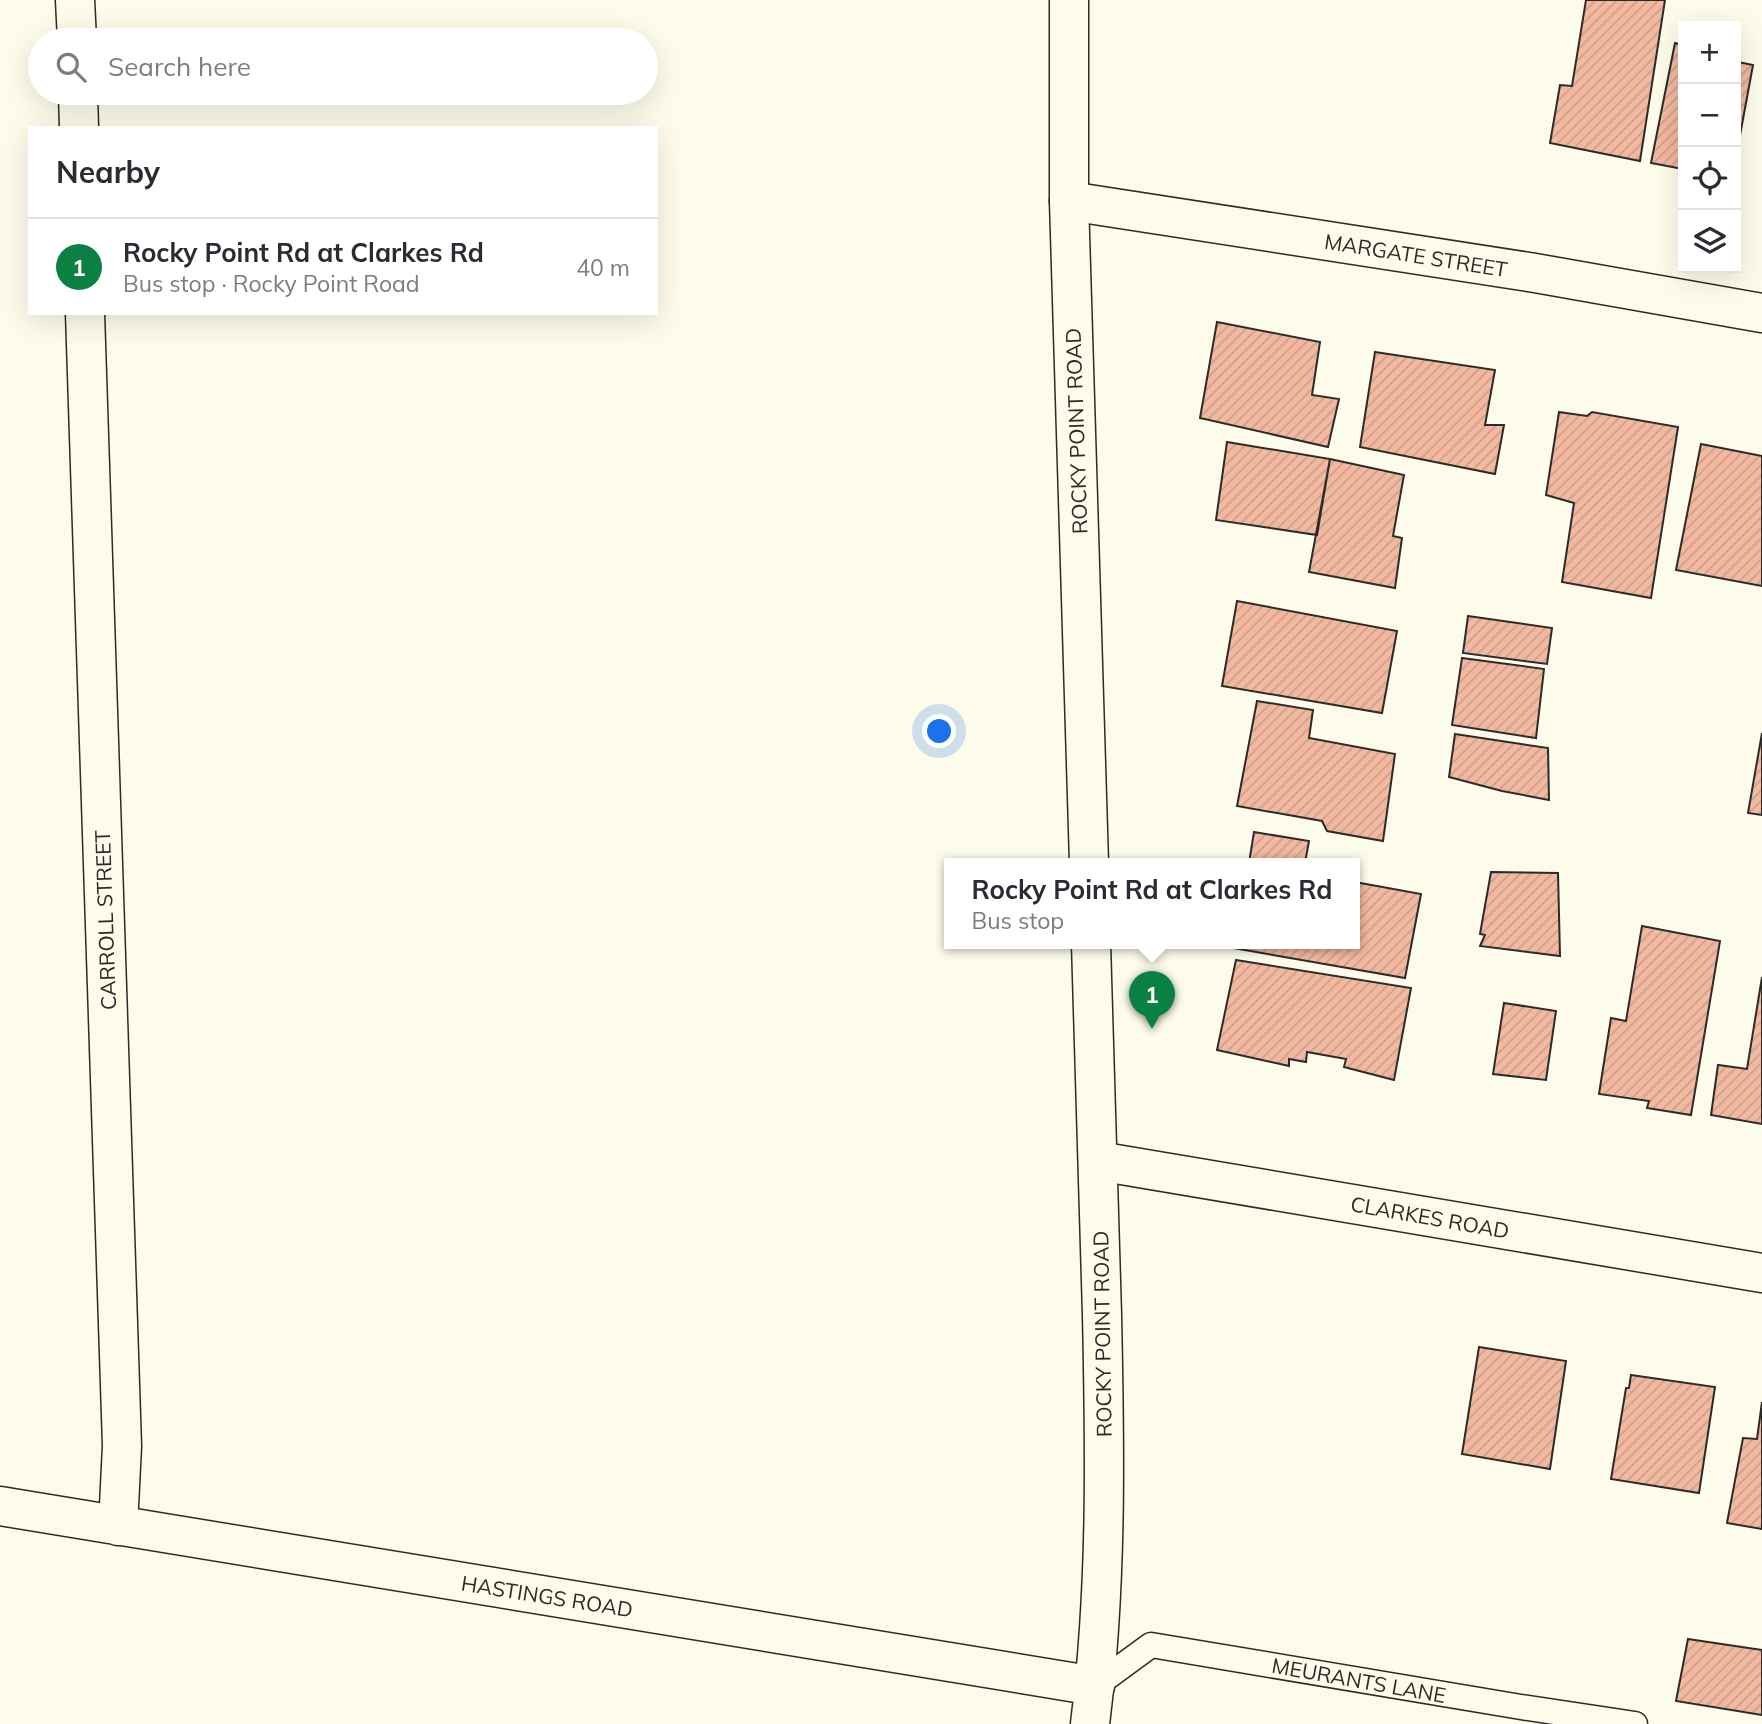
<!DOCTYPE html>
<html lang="en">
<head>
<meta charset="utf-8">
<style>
  :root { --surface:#fff; --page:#f2f2f3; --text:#2b2b33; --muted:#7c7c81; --line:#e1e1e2; --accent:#0b8043 }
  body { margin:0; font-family:Mulish,sans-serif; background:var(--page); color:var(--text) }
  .controls { position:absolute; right:21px; top:21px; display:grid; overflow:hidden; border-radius:0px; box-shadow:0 7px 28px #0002 }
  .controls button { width:63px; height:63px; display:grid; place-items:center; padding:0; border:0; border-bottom:2px solid var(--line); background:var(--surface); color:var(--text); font:35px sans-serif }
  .you { position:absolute; left:940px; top:732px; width:24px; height:24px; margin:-18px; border:5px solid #fff; border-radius:50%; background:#1a73e8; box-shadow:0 0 0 10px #1a73e833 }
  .badge { display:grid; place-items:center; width:46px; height:46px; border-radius:50%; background:var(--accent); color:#fff; font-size:23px; font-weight:700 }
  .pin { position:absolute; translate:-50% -58px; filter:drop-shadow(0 2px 4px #0008) }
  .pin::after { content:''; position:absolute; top:37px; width:24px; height:21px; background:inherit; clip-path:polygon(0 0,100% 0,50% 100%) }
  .popup { position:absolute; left:944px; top:858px; width:416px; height:91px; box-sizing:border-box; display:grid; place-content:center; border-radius:0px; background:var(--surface); filter:drop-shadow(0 2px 5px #0005); font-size:23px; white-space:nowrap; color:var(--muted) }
  .popup b { font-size:26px; color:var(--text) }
  .popup::after { content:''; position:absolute; left:50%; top:100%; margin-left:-14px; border:14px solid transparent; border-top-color:var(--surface) }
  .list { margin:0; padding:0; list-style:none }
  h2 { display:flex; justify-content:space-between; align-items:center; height:91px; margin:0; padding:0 28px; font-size:30px }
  h2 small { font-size:23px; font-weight:400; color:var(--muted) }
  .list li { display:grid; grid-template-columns:46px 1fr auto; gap:21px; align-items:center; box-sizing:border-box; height:98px; padding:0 28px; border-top:2px solid var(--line) }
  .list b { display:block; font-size:26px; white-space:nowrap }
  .list p { margin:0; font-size:23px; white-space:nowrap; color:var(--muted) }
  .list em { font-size:23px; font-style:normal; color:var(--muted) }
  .icon { flex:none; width:38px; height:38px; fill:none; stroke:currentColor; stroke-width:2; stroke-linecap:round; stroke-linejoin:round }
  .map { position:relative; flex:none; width:1762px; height:1724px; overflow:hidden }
  .search { position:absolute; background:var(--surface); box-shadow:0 7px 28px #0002; left:28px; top:28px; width:630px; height:77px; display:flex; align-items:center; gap:18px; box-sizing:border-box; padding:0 24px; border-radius:38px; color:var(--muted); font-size:26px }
  .panel { position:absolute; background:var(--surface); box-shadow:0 7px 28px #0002; left:28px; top:126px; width:630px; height:189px; border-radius:0px }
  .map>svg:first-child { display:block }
  .building { fill:url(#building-hatch); stroke:#2b2b2b; stroke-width:2 }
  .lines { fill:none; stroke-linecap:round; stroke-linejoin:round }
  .lane-casing { stroke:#2b2b2b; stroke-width:27 }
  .street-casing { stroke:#2b2b2b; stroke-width:41 }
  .secondary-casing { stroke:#2b2b2b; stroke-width:41 }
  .primary-casing { stroke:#2b2b2b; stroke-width:41 }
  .lane { stroke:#fdfbea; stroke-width:24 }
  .street { stroke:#fdfbea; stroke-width:38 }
  .secondary { stroke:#fdfbea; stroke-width:38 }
  .primary { stroke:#fdfbea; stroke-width:38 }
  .labels { text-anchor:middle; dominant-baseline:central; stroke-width:5; stroke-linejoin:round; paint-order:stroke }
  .street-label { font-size:21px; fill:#2b2b2b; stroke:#fdfbea }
</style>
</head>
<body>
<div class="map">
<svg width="1762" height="1724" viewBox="0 0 1762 1724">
  <defs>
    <pattern id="building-hatch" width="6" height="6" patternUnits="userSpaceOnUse" patternTransform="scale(1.75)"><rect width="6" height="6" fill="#f2b8a0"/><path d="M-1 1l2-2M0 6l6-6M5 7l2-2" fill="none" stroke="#d09e8a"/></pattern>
  </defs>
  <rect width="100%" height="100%" fill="#fdfbea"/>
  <path class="building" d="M1586,0H1665L1640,161L1550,143L1560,85L1572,86Z
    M1675,43L1683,45V169L1651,163Z
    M1736,52L1739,53L1738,62L1753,65L1736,157Z
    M1217,322L1320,342L1312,395L1339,399L1328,447L1200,418Z
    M1375,352L1495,370L1485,425H1504L1495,474L1360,447Z
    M1559,412L1587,416L1592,412L1678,427L1651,598L1562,582L1574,503L1546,495Z
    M1227,442L1330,459L1317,535L1216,520Z
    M1701,444L1762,456V586L1676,570Z
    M1330,459L1404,475L1393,536L1402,538L1395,588L1309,572Z
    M1237,601L1397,631L1382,713L1222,686Z
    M1468,616L1552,628L1547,664L1463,653Z
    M1462,658L1544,669L1536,738L1452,725Z
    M1257,701L1313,710L1309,738L1395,754L1383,841L1327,831L1322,821L1237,806Z
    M1762,733V815L1748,813Z
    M1455,734L1548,748L1549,800L1502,791L1449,777Z
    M1254,832L1309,841L1305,863H1249Z
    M1491,872L1558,873L1560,956L1480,946L1485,935L1480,934Z
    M1355,882L1421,894L1405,978L1233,948L1234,943H1355Z
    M1642,926L1720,941L1691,1115L1647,1108L1649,1101L1599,1094L1611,1018L1626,1021Z
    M1236,960L1411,988L1394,1080L1344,1067L1346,1059L1307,1052L1306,1062L1289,1059V1066L1217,1050Z
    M1762,977V1124L1711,1115L1718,1065L1747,1069Z
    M1504,1003L1556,1011L1546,1080L1493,1074Z
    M1479,1347L1566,1361L1550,1469L1462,1454Z
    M1631,1375L1715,1387L1699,1493L1611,1479L1626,1388H1629Z
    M1762,1402V1529L1727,1523L1743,1438L1757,1439Z
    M1688,1639L1762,1650V1715L1676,1701Z"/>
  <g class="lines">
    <g class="lane-casing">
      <path id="lane" d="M1095,1686L1151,1645L1521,1707L1635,1724"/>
    </g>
    <g class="street-casing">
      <path id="street" d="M75,0L77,40
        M78,93L79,128
        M85,313L122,1446L118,1526
        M1098,1161L1762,1273
        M0,1506L1095,1686"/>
    </g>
    <g class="secondary-casing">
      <path id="secondary" d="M1069,201L1535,273L1762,313"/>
    </g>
    <g class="primary-casing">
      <path id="primary" d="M1069,0V201L1089,863
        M1090,1724C1107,1588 1105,1452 1102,1315C1099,1191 1095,1067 1091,943"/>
    </g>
    <use href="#lane" class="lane"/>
    <use href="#street" class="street"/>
    <use href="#secondary" class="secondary"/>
    <use href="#primary" class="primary"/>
  </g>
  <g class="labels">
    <g class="street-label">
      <text transform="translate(1416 255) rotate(9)">MARGATE STREET</text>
      <text transform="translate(1076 431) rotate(-92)">ROCKY POINT ROAD</text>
      <text transform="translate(105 920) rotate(-92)">CARROLL STREET</text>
      <text transform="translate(1430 1217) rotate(10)">CLARKES ROAD</text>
      <text transform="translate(1102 1334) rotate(-91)">ROCKY POINT ROAD</text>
      <text transform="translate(547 1596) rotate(9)">HASTINGS ROAD</text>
      <text transform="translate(1359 1680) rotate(10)">MEURANTS LANE</text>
    </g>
  </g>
</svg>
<div class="controls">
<button>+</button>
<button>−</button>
<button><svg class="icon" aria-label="locate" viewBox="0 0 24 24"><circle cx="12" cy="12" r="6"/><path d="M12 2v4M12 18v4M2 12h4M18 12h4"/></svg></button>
<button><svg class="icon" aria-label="layers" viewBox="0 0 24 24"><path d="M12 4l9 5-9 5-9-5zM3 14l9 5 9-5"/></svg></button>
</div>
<div class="you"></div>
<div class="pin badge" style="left:1152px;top:1029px">1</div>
<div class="popup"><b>Rocky Point Rd at Clarkes Rd</b>Bus stop</div>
<div class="search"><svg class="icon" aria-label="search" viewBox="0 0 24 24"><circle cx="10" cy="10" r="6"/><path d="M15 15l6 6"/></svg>Search here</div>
<section class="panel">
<h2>Nearby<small></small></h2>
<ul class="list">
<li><span class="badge">1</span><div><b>Rocky Point Rd at Clarkes Rd</b><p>Bus stop · Rocky Point Road</p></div><em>40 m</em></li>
</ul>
</section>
</div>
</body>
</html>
